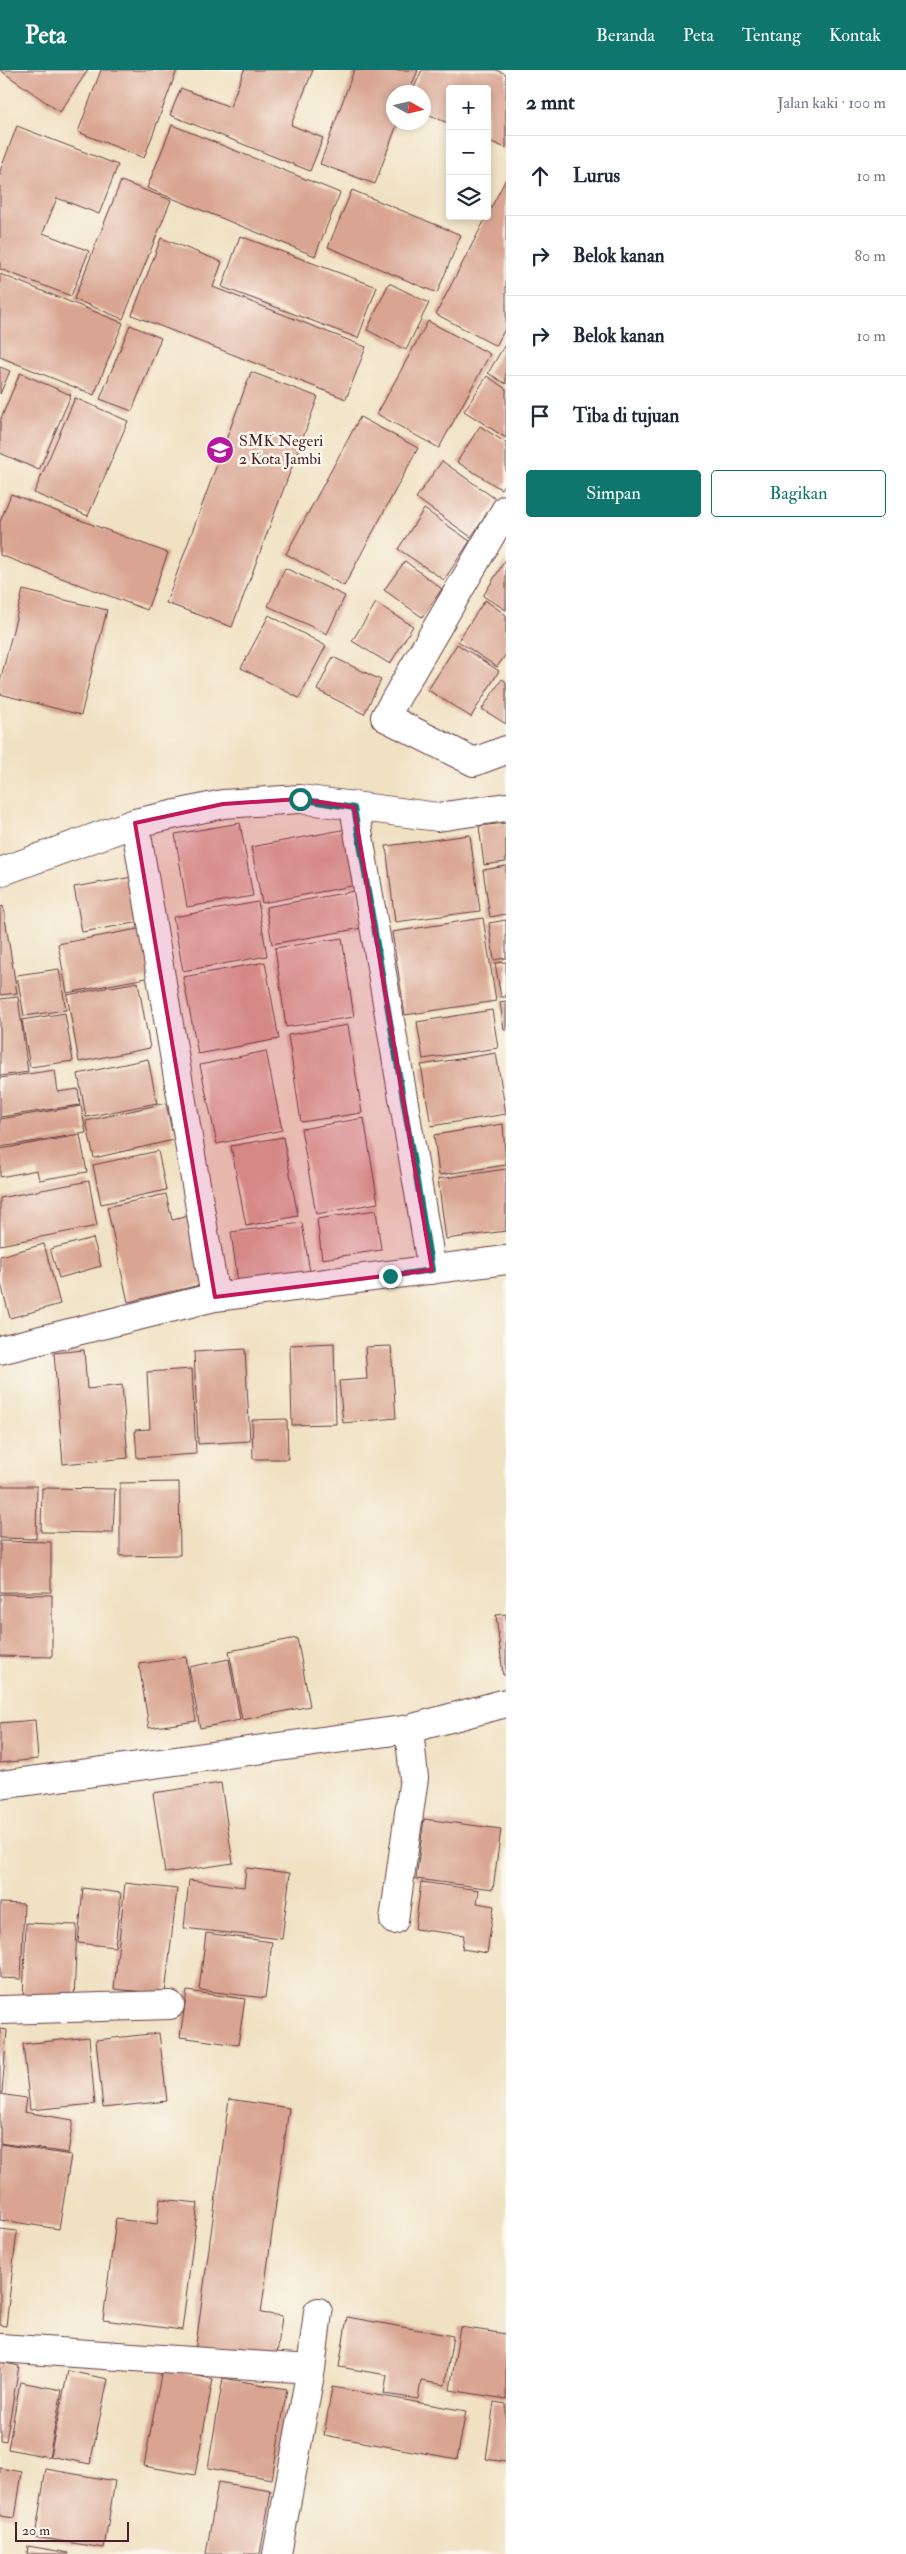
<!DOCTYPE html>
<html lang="id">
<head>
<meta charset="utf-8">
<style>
  :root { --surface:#fff; --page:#f2f2f3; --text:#1f2937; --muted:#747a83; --line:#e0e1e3; --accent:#0f766e }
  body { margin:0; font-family:"IM FELL Double Pica",serif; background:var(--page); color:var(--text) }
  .controls { position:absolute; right:15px; top:15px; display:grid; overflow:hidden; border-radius:5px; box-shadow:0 2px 8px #0003 }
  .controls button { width:45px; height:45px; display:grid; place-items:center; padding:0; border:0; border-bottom:1px solid var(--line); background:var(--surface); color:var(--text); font:25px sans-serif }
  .compass { position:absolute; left:386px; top:15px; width:45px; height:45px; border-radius:50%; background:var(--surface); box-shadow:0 2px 8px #0003; rotate:98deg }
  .scale { position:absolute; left:15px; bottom:12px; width:114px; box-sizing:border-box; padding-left:5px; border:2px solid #4a1f2b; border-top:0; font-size:14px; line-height:18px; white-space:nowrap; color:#4a1f2b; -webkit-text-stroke:4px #fbf7ec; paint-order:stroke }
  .stop { position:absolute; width:15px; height:15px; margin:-11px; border:4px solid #0f766e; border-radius:50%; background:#fff }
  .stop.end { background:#0f766e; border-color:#fff; box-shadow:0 1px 5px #0008 }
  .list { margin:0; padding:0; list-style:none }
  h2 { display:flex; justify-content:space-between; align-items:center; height:65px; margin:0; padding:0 20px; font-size:21px }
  h2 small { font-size:16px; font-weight:400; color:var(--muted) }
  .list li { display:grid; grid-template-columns:32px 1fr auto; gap:15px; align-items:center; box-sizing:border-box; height:80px; padding:0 20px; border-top:1px solid var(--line) }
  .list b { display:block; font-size:19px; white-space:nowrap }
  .list em { font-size:16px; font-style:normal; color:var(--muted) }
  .actions { display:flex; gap:10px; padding:15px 20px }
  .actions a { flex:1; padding:11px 0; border:1px solid var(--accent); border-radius:5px; text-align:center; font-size:18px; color:var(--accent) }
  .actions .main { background:var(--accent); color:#fff }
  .icon { flex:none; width:28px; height:28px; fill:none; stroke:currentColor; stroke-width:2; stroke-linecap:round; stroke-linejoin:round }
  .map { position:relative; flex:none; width:506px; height:2484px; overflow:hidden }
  header { display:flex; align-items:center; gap:30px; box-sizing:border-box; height:70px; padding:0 25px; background:var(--accent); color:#fff }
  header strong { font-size:24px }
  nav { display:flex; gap:28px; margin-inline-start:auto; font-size:18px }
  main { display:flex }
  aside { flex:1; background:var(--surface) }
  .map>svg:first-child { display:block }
  .building { fill:#d9a592 }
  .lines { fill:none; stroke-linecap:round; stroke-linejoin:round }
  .street-casing { stroke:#633c42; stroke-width:30 }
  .street { stroke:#fff; stroke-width:28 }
  .route { stroke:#0f766e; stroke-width:6 }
  .marked { fill:#c2185b; fill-opacity:0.2; stroke:#c2185b; stroke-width:4; stroke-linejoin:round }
  .labels { text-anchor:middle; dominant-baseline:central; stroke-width:5; stroke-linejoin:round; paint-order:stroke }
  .poi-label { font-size:16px; fill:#4a1f2b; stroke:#fbf7ec; text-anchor:start }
</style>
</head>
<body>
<header>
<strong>Peta</strong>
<nav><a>Beranda</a><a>Peta</a><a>Tentang</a><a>Kontak</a></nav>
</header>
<main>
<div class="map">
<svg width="506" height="2484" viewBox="0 0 506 2484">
  <rect width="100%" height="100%" fill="#fbf7ec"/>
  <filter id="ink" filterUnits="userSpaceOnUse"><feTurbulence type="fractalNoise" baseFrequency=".02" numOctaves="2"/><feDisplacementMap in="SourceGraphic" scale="10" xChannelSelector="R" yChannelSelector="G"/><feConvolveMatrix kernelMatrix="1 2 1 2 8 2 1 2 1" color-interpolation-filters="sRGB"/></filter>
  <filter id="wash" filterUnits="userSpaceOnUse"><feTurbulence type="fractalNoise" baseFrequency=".0096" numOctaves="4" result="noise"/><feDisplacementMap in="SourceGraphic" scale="20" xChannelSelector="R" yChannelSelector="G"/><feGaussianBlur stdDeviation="1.12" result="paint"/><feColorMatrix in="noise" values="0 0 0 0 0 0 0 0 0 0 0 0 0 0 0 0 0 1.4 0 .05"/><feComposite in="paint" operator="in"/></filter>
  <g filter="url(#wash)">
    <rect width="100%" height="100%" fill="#f0e1c3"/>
    <g id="blocks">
      <path class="building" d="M0,0H88L60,42Z
        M101,0H177L144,88L78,62Z
        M244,0H313L291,55L323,68L310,101L170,45L181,18L230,37Z
        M354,0H418L409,22H393V52H398L375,114L320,94Z
        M422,0H496L506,4V78L487,70V19H450V54L423,42V22H412Z
        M172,55L340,123L315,186L147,118Z
        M17,56L118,95L99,144L57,128L43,163L89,181L71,226L0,199V101Z
        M506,109V257L496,276L436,244Z
        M121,111L171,130L123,249L74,229Z
        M352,120L461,165L437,223L328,177Z
        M240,166L377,217L358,268L222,217Z
        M161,168L222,192L213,217L366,277L346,329L132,245Z
        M0,204L123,253L94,325L0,287Z
        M389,213L429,233L406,280L367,260Z
        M428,251L490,284L439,378L377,344Z
        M130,255L161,268L132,341L100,329Z
        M506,273V314L488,303Z
        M0,297L10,301L0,324Z
        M251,302L318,327L232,557L166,533Z
        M20,303L71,325L39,400L0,383V351Z
        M487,306L506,319V368L464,341Z
        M75,328L128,351L88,446L34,423Z
        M360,347L418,378L344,516L286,484Z
        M480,356L506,373V411L501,419L457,392Z
        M442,391L497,430L471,467L416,428Z
        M11,424L168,483L147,540L0,485V452Z
        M424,439L470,471L444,510L398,479Z
        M506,489V540L483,526Z
        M405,491L442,519L422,547L384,520Z
        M285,498L345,526L327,564L268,536Z
        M23,520L107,540L81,645L0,624V612Z
        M485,530L506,545V584L497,597L458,571Z
        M376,533L413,556L390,594L352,571Z
        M269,545L326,576L299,628L241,598Z
        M457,574L499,601L471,647L428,620Z
        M333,587L381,610L364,644L317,620Z
        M502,609L506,612V654L482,639Z
        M240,753L253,826L187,837L175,764Z
        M506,753V792L484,795L479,756Z
        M347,759L357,815L262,833L251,777Z
        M470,765L480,841L395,852L386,776Z
        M506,796V844L490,847L483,800Z
        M133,807L141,852L82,862L74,817Z
        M355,821L362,858L272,874L266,837Z
        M258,832L267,886L183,901L173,847Z
        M3,836L17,923L0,925V837Z
        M483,848L496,931L405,945L392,862Z
        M506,850V888L494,890L489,853Z
        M148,857L157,906L67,923L58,874Z
        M342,868L354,947L286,957L275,878Z
        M265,892L279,969L198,984L183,907Z
        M506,892V927H501L495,893Z
        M59,899L66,940L24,946L17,905Z
        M138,912L150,978L79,992L67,925Z
        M18,927L28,1002L0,1006V929Z
        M506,931V960H504L500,932Z
        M492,940L498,978L423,989L417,952Z
        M65,943L73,991L30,997L22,950Z
        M348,955L362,1043L301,1052L288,965Z
        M266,981L282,1060L217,1074L200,995Z
        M496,983L506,1044L431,1056L421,995Z
        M148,989L157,1033L86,1047L78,1004Z
        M55,1000L58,1022L78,1019L80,1035L0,1047V1008Z
        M166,1033L174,1070L94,1088L86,1051Z
        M81,1036L86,1063L0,1077V1049Z
        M364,1048L378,1133L316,1144L301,1059Z
        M503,1054L506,1095L439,1105L434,1065Z
        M80,1065L87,1102L39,1110L37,1100L0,1107V1079Z
        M283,1067L298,1146L246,1156L231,1076Z
        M158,1081L166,1120L101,1134L93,1095Z
        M506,1099V1161L446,1169L438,1109Z
        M89,1111L97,1156L0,1175V1128Z
        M166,1124L172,1150L189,1146L204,1214L128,1232L107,1137Z
        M376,1140L381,1180L322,1189L317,1149Z
        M302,1153L310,1202L238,1213L231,1162Z
        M93,1168L101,1196L59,1208L50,1179Z
        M44,1174L60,1234L10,1248L0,1210V1186Z
        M334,1273L336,1354L292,1355L290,1275Z
        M391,1276L396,1348L343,1353L339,1311L367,1309L365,1277Z
        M245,1279L250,1371L198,1374L194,1282Z
        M84,1280L87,1319L122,1315L128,1388L63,1394L54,1283Z
        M192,1299L196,1384L137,1388L135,1360L150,1359L147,1302Z
        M287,1349L288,1389H253L252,1350Z
        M179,1412L180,1485L120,1486V1413Z
        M0,1416H37L36,1469L0,1468Z
        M42,1418L115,1419L113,1463L41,1462Z
        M0,1471L51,1472V1522H0Z
        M0,1524L52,1525V1587L0,1586Z
        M506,1544V1605H503L496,1545Z
        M297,1568L310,1636L242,1650L229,1581Z
        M186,1587L196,1651L149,1658L139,1594Z
        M229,1589L240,1650L200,1658L189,1597Z
        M35,1650L38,1689L0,1693V1653Z
        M221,1713L233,1793L165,1803L153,1723Z
        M424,1749L501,1759L493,1819L416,1809Z
        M246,1798L290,1803L282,1869L184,1858L189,1810L244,1817Z
        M421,1812L479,1820L477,1833L494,1836L487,1883L462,1879L464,1865L415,1859Z
        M125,1813L177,1819L165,1924L114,1919Z
        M83,1818L121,1823L115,1877L78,1873Z
        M0,1833L24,1834L21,1909L0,1908Z
        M26,1853L77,1855L74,1931L23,1929Z
        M206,1863L272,1872L265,1928L199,1920Z
        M187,1921L245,1929L238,1975L180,1967Z
        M0,1959L7,1960L2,2023H0Z
        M159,1963L167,2031L103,2038L96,1970Z
        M89,1967L95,2034L30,2040L23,1974Z
        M0,2024L26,2028L24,2042L73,2050L68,2083L0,2073Z
        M229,2029L289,2038L261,2243L282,2246L276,2293L195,2282Z
        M0,2074L71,2085L59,2159L0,2150Z
        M160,2129L198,2133L182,2260L103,2250L116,2149L157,2154Z
        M0,2159L17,2161L6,2256L0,2255Z
        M347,2247L453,2266L445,2315L421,2311L418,2329L384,2324L387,2305L339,2297Z
        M460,2257L506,2264V2329L450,2320Z
        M0,2292L19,2296L6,2371L0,2370Z
        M162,2299L213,2309L195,2405L144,2396Z
        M68,2301L108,2309L90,2394L50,2386Z
        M223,2308L287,2319L272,2409L208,2398Z
        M20,2312L62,2320L49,2387L8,2379Z
        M332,2317L466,2341L457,2389L324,2365Z
        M494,2332L506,2334V2392L486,2389Z
        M0,2398L22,2402L15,2448L0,2446Z
        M46,2399L115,2411L104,2478L35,2467Z
        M218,2412L271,2421L260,2484H206Z
        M28,2476L69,2483V2484H27Z"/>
    </g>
  </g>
  <g filter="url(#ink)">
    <use href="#blocks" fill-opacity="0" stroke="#633c42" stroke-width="1"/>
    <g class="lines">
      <g class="street-casing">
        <path id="street" d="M506,439L385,647L474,692L506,680
          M354,737L432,1200
          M135,753L215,1227
          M0,802L135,753L223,734L300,729L438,747L506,737
          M0,1280L215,1227L506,1190
          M0,1715L409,1659L506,1633
          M394,1850L414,1708L409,1659
          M0,1940L170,1935
          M0,2278L311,2299
          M277,2484L311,2299L318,2242"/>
      </g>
      <use href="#street" class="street"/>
    </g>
  </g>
  <g class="lines" filter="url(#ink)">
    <path class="route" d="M300,729L354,738L432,1200L390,1206"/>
  </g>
  <path class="marked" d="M300,729L354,737L432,1200L215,1227L135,753L223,734Z"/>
  <defs>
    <g id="school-disc" transform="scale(1.4375)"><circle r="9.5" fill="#b5179e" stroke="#fbf7ec"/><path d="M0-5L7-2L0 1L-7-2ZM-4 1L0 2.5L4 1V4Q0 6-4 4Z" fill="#fff"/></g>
  </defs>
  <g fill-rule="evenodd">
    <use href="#school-disc" x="220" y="380"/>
  </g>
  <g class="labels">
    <g class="poi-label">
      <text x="239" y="371">SMK Negeri<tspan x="239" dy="18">2 Kota Jambi</tspan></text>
    </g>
  </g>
</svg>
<div class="controls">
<button>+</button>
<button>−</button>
<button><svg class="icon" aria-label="layers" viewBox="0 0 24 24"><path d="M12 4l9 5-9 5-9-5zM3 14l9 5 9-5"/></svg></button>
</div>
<svg class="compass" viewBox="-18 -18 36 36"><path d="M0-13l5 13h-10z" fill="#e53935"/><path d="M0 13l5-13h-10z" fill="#747a83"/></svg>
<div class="scale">20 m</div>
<div class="stop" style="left:300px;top:729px"></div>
<div class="stop end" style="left:390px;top:1206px"></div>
</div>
<aside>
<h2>2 mnt<small>Jalan kaki · 100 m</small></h2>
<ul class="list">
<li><svg class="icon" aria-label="ahead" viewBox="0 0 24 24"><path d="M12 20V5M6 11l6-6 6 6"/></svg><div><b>Lurus</b></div><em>10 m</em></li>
<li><svg class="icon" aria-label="right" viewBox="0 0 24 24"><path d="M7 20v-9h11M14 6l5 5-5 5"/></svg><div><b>Belok kanan</b></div><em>80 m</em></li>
<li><svg class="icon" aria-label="right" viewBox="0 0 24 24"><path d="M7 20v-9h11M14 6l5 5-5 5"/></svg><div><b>Belok kanan</b></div><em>10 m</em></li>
<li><svg class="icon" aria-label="arrive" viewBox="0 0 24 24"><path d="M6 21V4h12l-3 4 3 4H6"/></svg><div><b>Tiba di tujuan</b></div></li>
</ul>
<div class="actions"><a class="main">Simpan</a><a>Bagikan</a></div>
</aside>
</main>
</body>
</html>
